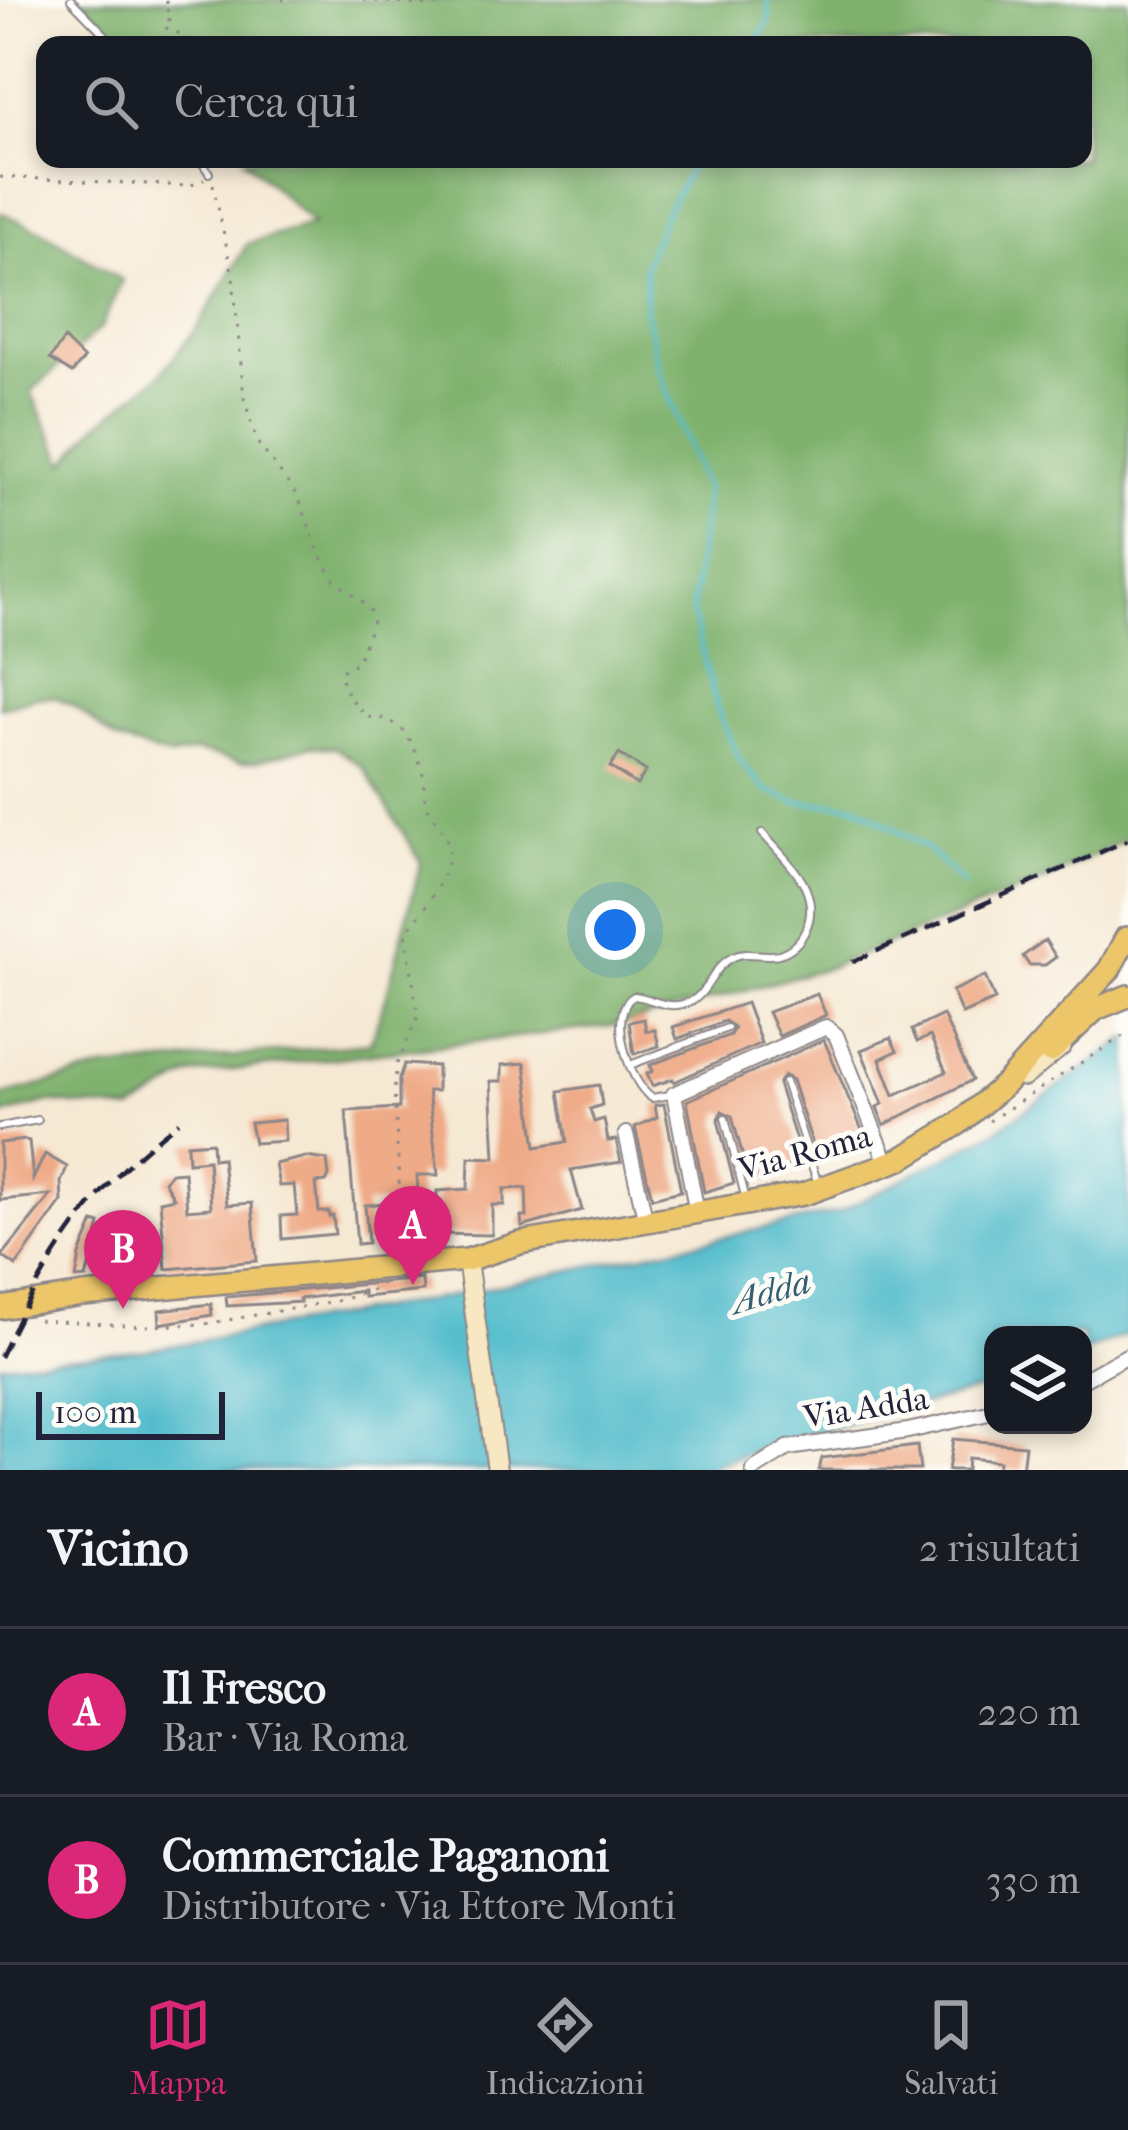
<!DOCTYPE html>
<html lang="it">
<head>
<meta charset="utf-8">
<style>
  :root { --surface:#171b24; --page:#242831; --text:#f1f3f6; --muted:#9ea1a6; --line:#363941; --accent:#db2777 }
  body { margin:0; font-family:"IM FELL French Canon",serif; background:var(--page); color:var(--text) }
  .controls { position:absolute; right:36px; bottom:36px; display:grid; overflow:hidden; border-radius:24px; box-shadow:0 6px 18px #0003 }
  .controls button { width:108px; height:108px; display:grid; place-items:center; padding:0; border:0; border-bottom:3px solid var(--line); background:var(--surface); color:var(--text); font:60px sans-serif }
  .scale { position:absolute; left:36px; bottom:30px; width:189px; box-sizing:border-box; padding-left:12px; border:6px solid #22223b; border-top:0; font-size:33px; line-height:42px; white-space:nowrap; color:#22223b; -webkit-text-stroke:9px #fdfcf7; paint-order:stroke }
  .you { position:absolute; left:615px; top:930px; width:42px; height:42px; margin:-30px; border:9px solid #fff; border-radius:50%; background:#1a73e8; box-shadow:0 0 0 18px #1a73e833 }
  .badge { display:grid; place-items:center; width:78px; height:78px; border-radius:50%; background:var(--accent); color:#fff; font-size:39px; font-weight:700 }
  .pin { position:absolute; translate:-50% -99px; filter:drop-shadow(0 3px 6px #0008) }
  .pin::after { content:''; position:absolute; top:63px; width:42px; height:36px; background:inherit; clip-path:polygon(0 0,100% 0,50% 100%) }
  .list { margin:0; padding:0; list-style:none }
  h2 { display:flex; justify-content:space-between; align-items:center; height:156px; margin:0; padding:0 48px; font-size:51px }
  h2 small { font-size:39px; font-weight:400; color:var(--muted) }
  .list li { display:grid; grid-template-columns:78px 1fr auto; gap:36px; align-items:center; box-sizing:border-box; height:168px; padding:0 48px; border-top:3px solid var(--line) }
  .list b { display:block; font-size:45px; white-space:nowrap }
  .list p { margin:0; font-size:39px; white-space:nowrap; color:var(--muted) }
  .list em { font-size:39px; font-style:normal; color:var(--muted) }
  .icon { flex:none; width:66px; height:66px; fill:none; stroke:currentColor; stroke-width:2; stroke-linecap:round; stroke-linejoin:round }
  .map { position:relative; flex:none; width:1128px; height:1470px; overflow:hidden }
  .search { position:absolute; background:var(--surface); box-shadow:0 6px 18px #0003; left:36px; right:36px; top:36px; height:132px; display:flex; align-items:center; gap:30px; box-sizing:border-box; padding:0 42px; border-radius:24px; color:var(--muted); font-size:45px }
  .sheet { height:492px; background:var(--surface) }
  nav { display:flex; justify-content:space-around; align-items:center; box-sizing:border-box; height:168px; border-top:3px solid var(--line); background:var(--surface); font-size:33px; color:var(--muted) }
  nav a { display:grid; justify-items:center; gap:6px }
  nav .on { color:var(--accent) }
  .map>svg:first-child { display:block }
  .forest { fill:#80b26e; stroke:#516a54; stroke-width:3 }
  .water { fill:#4ebaca; stroke:#386e82; stroke-width:3 }
  .lines { fill:none; stroke-linecap:round; stroke-linejoin:round }
  .stream { stroke:#4ebaca; stroke-width:4.5 }
  .building { fill:#efaa87 }
  .lane-casing { stroke:#8c8688; stroke-width:10 }
  .street-casing { stroke:#8c8688; stroke-width:18 }
  .secondary-casing { stroke:#8c8688; stroke-width:22 }
  .primary-casing { stroke:#8c8688; stroke-width:26 }
  .path { stroke:#8c8688; stroke-width:3; stroke-dasharray:3 9; stroke-linecap:butt }
  .lane { stroke:#fff; stroke-width:6 }
  .street { stroke:#fff; stroke-width:14 }
  .secondary { stroke:#f7e8c3; stroke-width:18 }
  .primary { stroke:#ecc669; stroke-width:21 }
  .rail { stroke:#22223b; stroke-width:4.5; stroke-dasharray:18 9; stroke-linecap:butt }
  .labels { text-anchor:middle; dominant-baseline:central; stroke-width:10; stroke-linejoin:round; paint-order:stroke }
  .street-label { font-size:33px; fill:#22223b; stroke:#fdfcf7 }
  .water-label { font-size:36px; font-style:italic; fill:#345f74; stroke:#fdfcf7 }
</style>
</head>
<body>
<div class="map">
<svg width="1128" height="1470" viewBox="0 0 1128 1470">
  <rect width="100%" height="100%" fill="#fdfcf7"/>
  <filter id="ink" filterUnits="userSpaceOnUse"><feTurbulence type="fractalNoise" baseFrequency=".00833" numOctaves="2"/><feDisplacementMap in="SourceGraphic" scale="24" xChannelSelector="R" yChannelSelector="G"/><feConvolveMatrix kernelMatrix="1 2 1 2 8 2 1 2 1" color-interpolation-filters="sRGB"/></filter>
  <filter id="wash" filterUnits="userSpaceOnUse"><feTurbulence type="fractalNoise" baseFrequency=".004" numOctaves="4" result="noise"/><feDisplacementMap in="SourceGraphic" scale="48" xChannelSelector="R" yChannelSelector="G"/><feGaussianBlur stdDeviation="2.7" result="paint"/><feColorMatrix in="noise" values="0 0 0 0 0 0 0 0 0 0 0 0 0 0 0 0 0 1.4 0 .05"/><feComposite in="paint" operator="in"/></filter>
  <g filter="url(#wash)">
    <rect width="100%" height="100%" fill="#f6e9d4"/>
    <path class="forest" d="M81,0H1128V838L1046,880L830,967L618,1025L190,1075L132,1111L48,1102L0,1116V1096L103,1069L370,1043L386,998L421,862L363,767L336,748L310,746L256,761L240,762L196,751L171,757L116,740L74,706L55,697H36L0,708V212L40,230L122,280L101,327L31,392L65,463L96,426L158,377L200,324L247,244L313,224L244,159H1083V45H127Z"/>
    <path class="water" d="M1128,1038V1334L1083,1353V1335H993V1386L783,1441L701,1470H0V1364L148,1350L446,1297L839,1212L991,1134Z"/>
    <g class="lines">
      <path class="stream" d="M756,45L769,19L768,0
        M696,159L666,211L645,263L646,312L659,371L706,491L692,613L717,708L739,759L765,790L796,802L856,805L927,849L964,885"/>
    </g>
    <g id="blocks">
      <path class="building" d="M64,339L84,359L72,373L50,359Z
        M619,754L646,771L637,785L610,767Z
        M1045,940L1056,957L1045,965H1029L1023,956Z
        M985,976L995,1000L962,1014L952,991Z
        M817,994L826,1015L779,1036L768,1012Z
        M746,1003L761,1043L674,1082L673,1079L652,1086L647,1073L653,1071L650,1065L730,1035L734,1028L725,1021L677,1039L673,1027Z
        M943,1015L972,1080L884,1125L877,1107L883,1104L861,1050L891,1038L897,1051L880,1059L894,1095L946,1072L930,1036L917,1042L912,1030Z
        M644,1019L646,1031L655,1030L659,1046L634,1054L629,1022Z
        M824,1040L867,1142L817,1158L792,1080L784,1075L778,1084L803,1162L749,1180L732,1116L722,1111L718,1120L734,1183L704,1192L687,1101Z
        M525,1063L536,1147L567,1142L559,1091L599,1085L602,1105L590,1109L594,1122L604,1119L608,1141L616,1140L621,1162L571,1170L582,1210L522,1227L521,1217H527L526,1188L504,1189V1205H492V1235L437,1234V1191L468,1189L469,1157L495,1158L491,1081H502V1065Z
        M404,1064L437,1066V1091H428L438,1175H417L419,1210H405V1201L365,1205L368,1243L357,1244L346,1111L399,1108V1079Z
        M664,1104L681,1191L652,1198L635,1127L657,1117L655,1105Z
        M284,1120L285,1141L254,1143L250,1123Z
        M25,1140L29,1141L33,1179L45,1154L67,1167L61,1182L62,1201L16,1266L2,1256L51,1195L0,1200V1143Z
        M212,1142L213,1159L222,1158L227,1205L252,1203L257,1261L166,1269L160,1201L174,1198L164,1181L171,1173L184,1172L187,1210L211,1208L208,1160L188,1162L187,1144Z
        M306,1157L327,1160L329,1176L326,1182L316,1183L319,1212H329V1217L333,1216L335,1234L282,1239L281,1216L297,1215L294,1185L279,1186L275,1164Z
        M94,1222L100,1224L86,1278L76,1279L80,1255Z
        M422,1279L423,1291L364,1297L363,1291L299,1299L300,1302L227,1306L226,1297Z
        M211,1304L212,1315L160,1324L159,1310Z
        M953,1439L1025,1445L1022,1470H998L999,1461L968,1458L967,1470H948Z
        M917,1446L920,1470H819L822,1458Z"/>
    </g>
  </g>
  <g filter="url(#ink)">
    <use href="#blocks" fill-opacity="0" stroke="#8c8688" stroke-width="3"/>
    <g class="lines">
      <g class="lane-casing">
        <path id="lane" d="M71,0L115,45
          M200,159L209,173
          M630,1065L727,1028
          M785,1082L817,1181
          M670,1095L652,1098C629,1084 606,1011 634,996C647,997 657,1004 670,1005C709,1008 706,970 733,957C748,950 763,958 779,954C792,950 801,941 806,929C823,890 785,859 762,833
          M725,1118L745,1196
          M0,1127L38,1120"/>
      </g>
      <g class="street-casing">
        <path id="street" d="M626,1134L646,1222
          M697,1213L674,1094L826,1027L836,1035L888,1165
          M1083,1380L1128,1355
          M753,1470L788,1448L908,1431L993,1412"/>
      </g>
      <g class="secondary-casing">
        <path id="secondary" d="M1024,1077L1062,1046
          M467,1260L497,1470"/>
      </g>
      <g class="primary-casing">
        <path id="primary" d="M1050,1052L1096,1009L1128,996
          M0,1308L83,1295L467,1260L520,1243L804,1194L901,1159L958,1124L1006,1083L1109,970L1126,938"/>
      </g>
      <path class="path" d="M167,0L163,6L172,15L164,27L178,33L176,41L181,45
        M282,0H284
        M363,0L431,6L466,0
        M0,177L189,186L204,180
        M213,184L233,276L244,398L257,442L298,496L317,548L335,581L369,607L373,621L357,663L345,667L340,676L348,695L367,717C402,717 412,738 422,770C425,782 423,797 428,808C436,824 453,839 448,859C442,887 423,910 406,933L418,1016L397,1064L394,1089L403,1252
        M989,1121L1128,1033
        M38,1320L144,1326L205,1324L341,1300L376,1289L382,1283"/>
      <use href="#lane" class="lane"/>
      <use href="#street" class="street"/>
      <use href="#secondary" class="secondary"/>
      <use href="#primary" class="primary"/>
      <path class="rail" d="M852,962L1128,840
        M0,1357C49,1256 87,1191 179,1122"/>
    </g>
  </g>
  <g class="labels">
    <g class="street-label">
      <text transform="translate(805 1153) rotate(-15)">Via Roma</text>
      <text transform="translate(866 1408) rotate(-9)">Via Adda</text>
    </g>
    <g class="water-label">
      <text transform="translate(771 1291) rotate(-16)">Adda</text>
    </g>
  </g>
</svg>
<div class="controls">
<button><svg class="icon" aria-label="layers" viewBox="0 0 24 24"><path d="M12 4l9 5-9 5-9-5zM3 14l9 5 9-5"/></svg></button>
</div>
<div class="scale">100 m</div>
<div class="you"></div>
<div class="pin badge" style="left:413px;top:1285px">A</div>
<div class="pin badge" style="left:123px;top:1309px">B</div>
<div class="search"><svg class="icon" aria-label="search" viewBox="0 0 24 24"><circle cx="10" cy="10" r="6"/><path d="M15 15l6 6"/></svg>Cerca qui</div>
</div>
<section class="sheet">
<h2>Vicino<small>2 risultati</small></h2>
<ul class="list">
<li><span class="badge">A</span><div><b>Il Fresco</b><p>Bar · Via Roma</p></div><em>220 m</em></li>
<li><span class="badge">B</span><div><b>Commerciale Paganoni</b><p>Distributore · Via Ettore Monti</p></div><em>330 m</em></li>
</ul>
</section>
<nav>
<a class="on"><svg class="icon" aria-label="map" viewBox="0 0 24 24"><path d="M3 6l6-2 6 2 6-2v14l-6 2-6-2-6 2zM9 4v14M15 6v14"/></svg>Mappa</a>
<a><svg class="icon" aria-label="directions" viewBox="0 0 24 24"><path d="M12 3l9 9-9 9-9-9zM9 14v-3h6M13 9l2 2-2 2"/></svg>Indicazioni</a>
<a><svg class="icon" aria-label="saved" viewBox="0 0 24 24"><path d="M7 4h10v16l-5-4-5 4z"/></svg>Salvati</a>
</nav>
</body>
</html>
